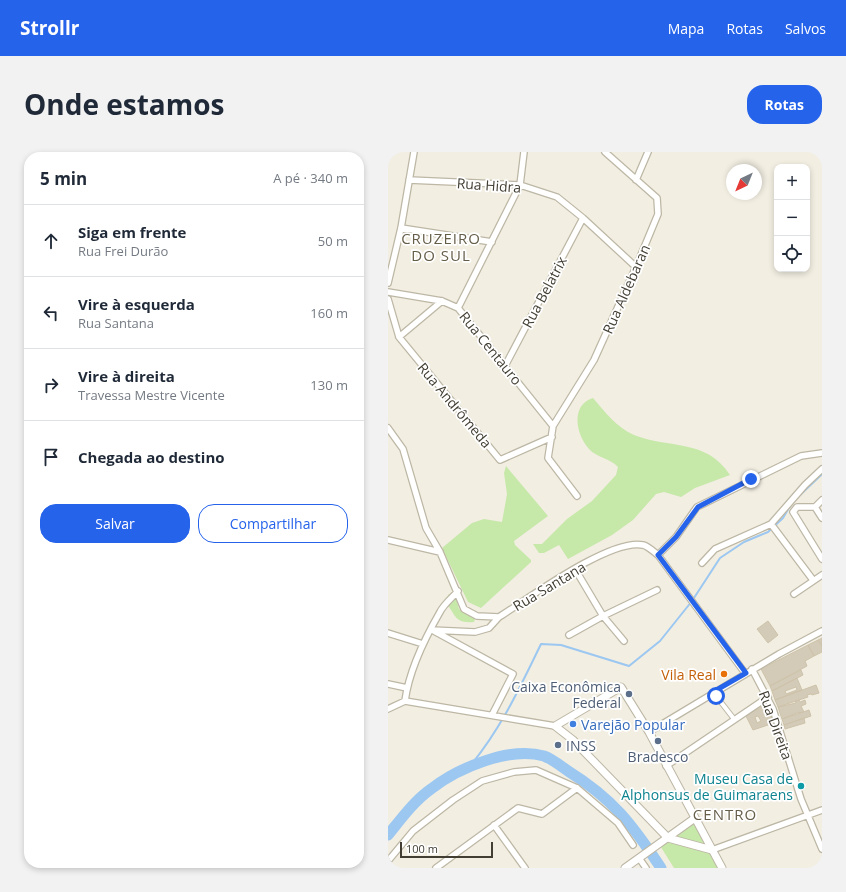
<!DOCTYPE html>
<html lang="pt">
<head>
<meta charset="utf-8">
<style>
  :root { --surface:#fff; --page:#f2f2f3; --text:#1f2937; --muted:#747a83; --line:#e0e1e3; --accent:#2563eb }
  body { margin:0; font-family:"Open Sans",sans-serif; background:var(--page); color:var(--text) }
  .controls { position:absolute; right:12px; top:12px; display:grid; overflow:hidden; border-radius:8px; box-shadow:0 2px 6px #0003 }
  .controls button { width:36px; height:36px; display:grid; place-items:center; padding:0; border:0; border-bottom:1px solid var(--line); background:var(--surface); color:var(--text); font:20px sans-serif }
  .compass { position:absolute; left:338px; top:12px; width:36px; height:36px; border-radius:50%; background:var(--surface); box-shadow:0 2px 6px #0003; rotate:223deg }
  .scale { position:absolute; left:12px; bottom:10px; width:93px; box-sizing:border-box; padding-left:4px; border:2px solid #433e33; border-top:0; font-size:11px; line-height:14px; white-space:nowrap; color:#433e33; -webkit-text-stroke:3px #fff; paint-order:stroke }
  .stop { position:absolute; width:12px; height:12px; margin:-9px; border:3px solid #2563eb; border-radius:50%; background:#fff }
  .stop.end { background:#2563eb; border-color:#fff; box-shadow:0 1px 4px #0008 }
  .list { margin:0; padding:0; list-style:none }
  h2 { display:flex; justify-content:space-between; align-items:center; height:52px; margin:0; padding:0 16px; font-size:17px }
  h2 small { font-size:13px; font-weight:400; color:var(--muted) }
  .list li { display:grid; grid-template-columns:26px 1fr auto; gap:12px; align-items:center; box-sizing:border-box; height:72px; padding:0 16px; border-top:1px solid var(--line) }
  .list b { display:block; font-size:15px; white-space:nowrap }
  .list p { margin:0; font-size:13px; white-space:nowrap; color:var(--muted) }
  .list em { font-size:13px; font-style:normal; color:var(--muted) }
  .actions { display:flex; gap:8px; padding:12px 16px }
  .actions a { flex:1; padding:9px 0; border:1px solid var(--accent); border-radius:16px; text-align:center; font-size:14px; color:var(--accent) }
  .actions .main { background:var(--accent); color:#fff }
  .icon { flex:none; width:22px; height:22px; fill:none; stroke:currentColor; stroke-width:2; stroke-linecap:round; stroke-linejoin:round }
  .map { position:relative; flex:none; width:434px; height:716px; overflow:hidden; border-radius:16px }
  header { display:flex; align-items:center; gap:24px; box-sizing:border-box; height:56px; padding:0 20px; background:var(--accent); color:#fff }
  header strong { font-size:19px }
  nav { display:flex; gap:22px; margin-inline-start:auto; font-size:14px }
  .intro { display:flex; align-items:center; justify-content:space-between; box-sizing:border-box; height:96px; padding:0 24px }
  h1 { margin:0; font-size:28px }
  .button { padding:10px 18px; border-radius:16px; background:var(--accent); color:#fff; font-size:14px; font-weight:700 }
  main { display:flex; gap:24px; padding:0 24px }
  aside { flex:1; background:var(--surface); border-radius:16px; box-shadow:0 2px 6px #0003 }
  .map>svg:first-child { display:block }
  .green { fill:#c6e8a9 }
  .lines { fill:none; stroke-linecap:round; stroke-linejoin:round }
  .stream { stroke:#9bc7f1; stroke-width:2 }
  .river { stroke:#9bc7f1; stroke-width:11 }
  .building { fill:#d3cbb7; stroke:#cec3aa; fill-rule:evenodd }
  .pedestrian-casing { stroke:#bdb7a5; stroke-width:6 }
  .minor-casing { stroke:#bdb7a5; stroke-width:8 }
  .tertiary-casing { stroke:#bdb7a5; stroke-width:9 }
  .pedestrian { stroke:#fff; stroke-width:4 }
  .minor { stroke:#fff; stroke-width:5.5 }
  .tertiary { stroke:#fff; stroke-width:7 }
  .route { stroke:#2563eb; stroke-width:5 }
  .food-dot { fill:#e8710a; stroke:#fff; stroke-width:1.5 }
  .service-dot { fill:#5c6f8a; stroke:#fff; stroke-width:1.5 }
  .shop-dot { fill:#3f7fe0; stroke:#fff; stroke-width:1.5 }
  .culture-dot { fill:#0f9aa8; stroke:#fff; stroke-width:1.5 }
  .labels { text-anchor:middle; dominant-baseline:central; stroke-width:3.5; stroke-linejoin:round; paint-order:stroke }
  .street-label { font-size:14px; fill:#433e33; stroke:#fff }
  .food-label { font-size:14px; fill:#c56008; stroke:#fff; text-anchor:end }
  .service-label { font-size:14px; fill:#4e5e75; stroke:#fff; text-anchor:end }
  .shop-label { font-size:14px; fill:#366cbe; stroke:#fff; text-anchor:start }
  .culture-label { font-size:14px; fill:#0d838f; stroke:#fff; text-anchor:end }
  .neighbourhood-label { font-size:15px; letter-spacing:1px; fill:#665d49; stroke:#fff }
</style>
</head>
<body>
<header>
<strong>Strollr</strong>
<nav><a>Mapa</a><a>Rotas</a><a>Salvos</a></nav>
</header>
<div class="intro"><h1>Onde estamos</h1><a class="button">Rotas</a></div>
<main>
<aside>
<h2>5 min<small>A pé · 340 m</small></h2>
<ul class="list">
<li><svg class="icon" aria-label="ahead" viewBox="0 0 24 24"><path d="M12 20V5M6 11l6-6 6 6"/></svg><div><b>Siga em frente</b><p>Rua Frei Durão</p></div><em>50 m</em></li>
<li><svg class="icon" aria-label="left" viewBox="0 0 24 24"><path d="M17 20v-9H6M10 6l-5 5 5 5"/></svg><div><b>Vire à esquerda</b><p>Rua Santana</p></div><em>160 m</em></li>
<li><svg class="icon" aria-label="right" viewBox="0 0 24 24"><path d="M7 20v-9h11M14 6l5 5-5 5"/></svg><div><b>Vire à direita</b><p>Travessa Mestre Vicente</p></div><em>130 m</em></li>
<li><svg class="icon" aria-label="arrive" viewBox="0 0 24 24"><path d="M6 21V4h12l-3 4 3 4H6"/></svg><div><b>Chegada ao destino</b></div></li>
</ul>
<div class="actions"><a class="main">Salvar</a><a>Compartilhar</a></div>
</aside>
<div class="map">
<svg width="434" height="716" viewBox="0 0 434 716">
  <rect width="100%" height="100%" fill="#f2eee2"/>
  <path class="green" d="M205,246C217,260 228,275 246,283C281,297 318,286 342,323L307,336L293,345L276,340L268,342L245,368L224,383L180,407L171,393L156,401H151L145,392H154L179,367L204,349L228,323L230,315C222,306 209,306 201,297C188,283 182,253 205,246Z
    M118,314L160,364L126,389L127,393L143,408V410L93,456L80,450L54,396L84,371L96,367L114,370L119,342L116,321Z
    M61,442L67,443L71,457L87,467L86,470C65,472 68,461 56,449Z
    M305,668L332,716H286L271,692Z"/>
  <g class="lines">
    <path class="stream" d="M412,343L434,322
      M82,614C113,577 132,535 153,492L173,493L241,514L272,489L304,449L332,406L356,390L380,380L395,366L402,354"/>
    <path class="river" d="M0,683C13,667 26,649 43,637C70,616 122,594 156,604C164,607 173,614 180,619C225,647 244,672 273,716"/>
  </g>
  <path class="building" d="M380,469L390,483L380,491L369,477Z
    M434,486V494L430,488Z
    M430,488L434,494V500L426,504L420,493Z
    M420,493L426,504L417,509L419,514L382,534L373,517Z
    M413,518L415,523L384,539L382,534Z
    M409,526L414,538L387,548L384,539ZM408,535L409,538L398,542L397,539Z
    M428,533L431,541L424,543L423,542L419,543L420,545L390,555L387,548Z
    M411,548L412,550L417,548L418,552L413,554L416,560L411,561V560L394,567L390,555L408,551L407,549Z
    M378,552L386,571L365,578L358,564ZM370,564L373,569L369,571L367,565Z
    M421,558L423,564L396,573L394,567Z
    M416,566L417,571L397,577L396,573Z"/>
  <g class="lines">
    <g class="pedestrian-casing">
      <path id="pedestrian" d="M325,540L346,567"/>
    </g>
    <g class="minor-casing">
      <path id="minor" d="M21,28L132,33L169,45L195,66L248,115
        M248,28L260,0
        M13,76L104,90
        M0,131L13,76L26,0
        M0,140L54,149L70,156L165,274
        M0,147L11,185L112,308L164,285
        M70,156L132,33L136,0
        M11,185L54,149
        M117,214L195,66
        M0,276L15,297L38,376L52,400L76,457L89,464L111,465
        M189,344L160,306L165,274L206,208L248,115L270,62L269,46L217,0
        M434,348L427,355L434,366
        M427,355H409L405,360L434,407
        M383,372L425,428
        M0,388L52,400
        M270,403L288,385L309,355L413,304L434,301
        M314,411L327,397L383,372L417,333L434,317
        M187,417L215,464L236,489
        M406,442L434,423
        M43,478L87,480L101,476L111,465C140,447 222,386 255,393C260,394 266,400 270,403L357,521
        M46,479L125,522L104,563
        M0,481L35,492
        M181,483L215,464L269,438
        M364,517L385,557L413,647L434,697
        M0,532L19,536
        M17,549L167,574
        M17,549C21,518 37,486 52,460C56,452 64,446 70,439
        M0,557L17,549
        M261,580L391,502L434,479
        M278,614L380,545
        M106,673L137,716
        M324,698L434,658
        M251,706L258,716
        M0,709L25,679L65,648L94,629L126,620L148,618L189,636L230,671L245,693
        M48,716L130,656L154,662L189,636"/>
    </g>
    <g class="tertiary-casing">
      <path id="tertiary" d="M324,698L280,686L185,588L167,574L233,535L261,580L334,716
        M237,716L307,666"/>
    </g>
    <use href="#pedestrian" class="pedestrian"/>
    <use href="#minor" class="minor"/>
    <use href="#tertiary" class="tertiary"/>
  </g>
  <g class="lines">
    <path class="route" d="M328,544L325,540L358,521L270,403L288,385L310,355L363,327"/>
  </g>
  <circle class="food-dot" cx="336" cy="522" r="4"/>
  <g class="service-dot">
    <circle cx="241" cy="542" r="4"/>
    <circle cx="270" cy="589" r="4"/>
    <circle cx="170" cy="593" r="4"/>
  </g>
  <circle class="shop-dot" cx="185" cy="572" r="4"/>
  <circle class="culture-dot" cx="413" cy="634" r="4"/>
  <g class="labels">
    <g class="street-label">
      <text transform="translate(101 33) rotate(4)">Rua Hidra</text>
      <text transform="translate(238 137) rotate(-66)">Rua Aldebaran</text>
      <text transform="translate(156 140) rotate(-62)">Rua Belatrix</text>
      <text transform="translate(103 196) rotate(51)">Rua Centauro</text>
      <text transform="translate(67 253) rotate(50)">Rua Andrômeda</text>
      <text transform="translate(161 434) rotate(-31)">Rua Santana</text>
      <text transform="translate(388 573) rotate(70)">Rua Direita</text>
    </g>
    <g class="food-label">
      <text x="328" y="522">Vila Real</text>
    </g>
    <g class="service-label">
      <text x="233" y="534">Caixa Econômica<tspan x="233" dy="16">Federal</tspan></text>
      <text x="178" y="593" text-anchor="start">INSS</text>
      <text x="270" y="604" text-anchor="middle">Bradesco</text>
    </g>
    <g class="shop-label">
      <text x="193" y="572">Varejão Popular</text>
    </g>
    <g class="culture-label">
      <text x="405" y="626">Museu Casa de<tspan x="405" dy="16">Alphonsus de Guimaraens</tspan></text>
    </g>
    <g class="neighbourhood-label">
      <text x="53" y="86">CRUZEIRO<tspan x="53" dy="17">DO SUL</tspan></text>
      <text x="337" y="662">CENTRO</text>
    </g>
  </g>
</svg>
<div class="controls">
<button>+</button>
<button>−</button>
<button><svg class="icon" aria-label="locate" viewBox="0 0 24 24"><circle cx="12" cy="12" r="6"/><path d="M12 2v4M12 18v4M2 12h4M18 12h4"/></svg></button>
</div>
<svg class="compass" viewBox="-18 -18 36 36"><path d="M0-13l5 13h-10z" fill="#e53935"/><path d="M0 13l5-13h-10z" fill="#747a83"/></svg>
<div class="scale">100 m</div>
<div class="stop" style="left:328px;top:544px"></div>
<div class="stop end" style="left:363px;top:327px"></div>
</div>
</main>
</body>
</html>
